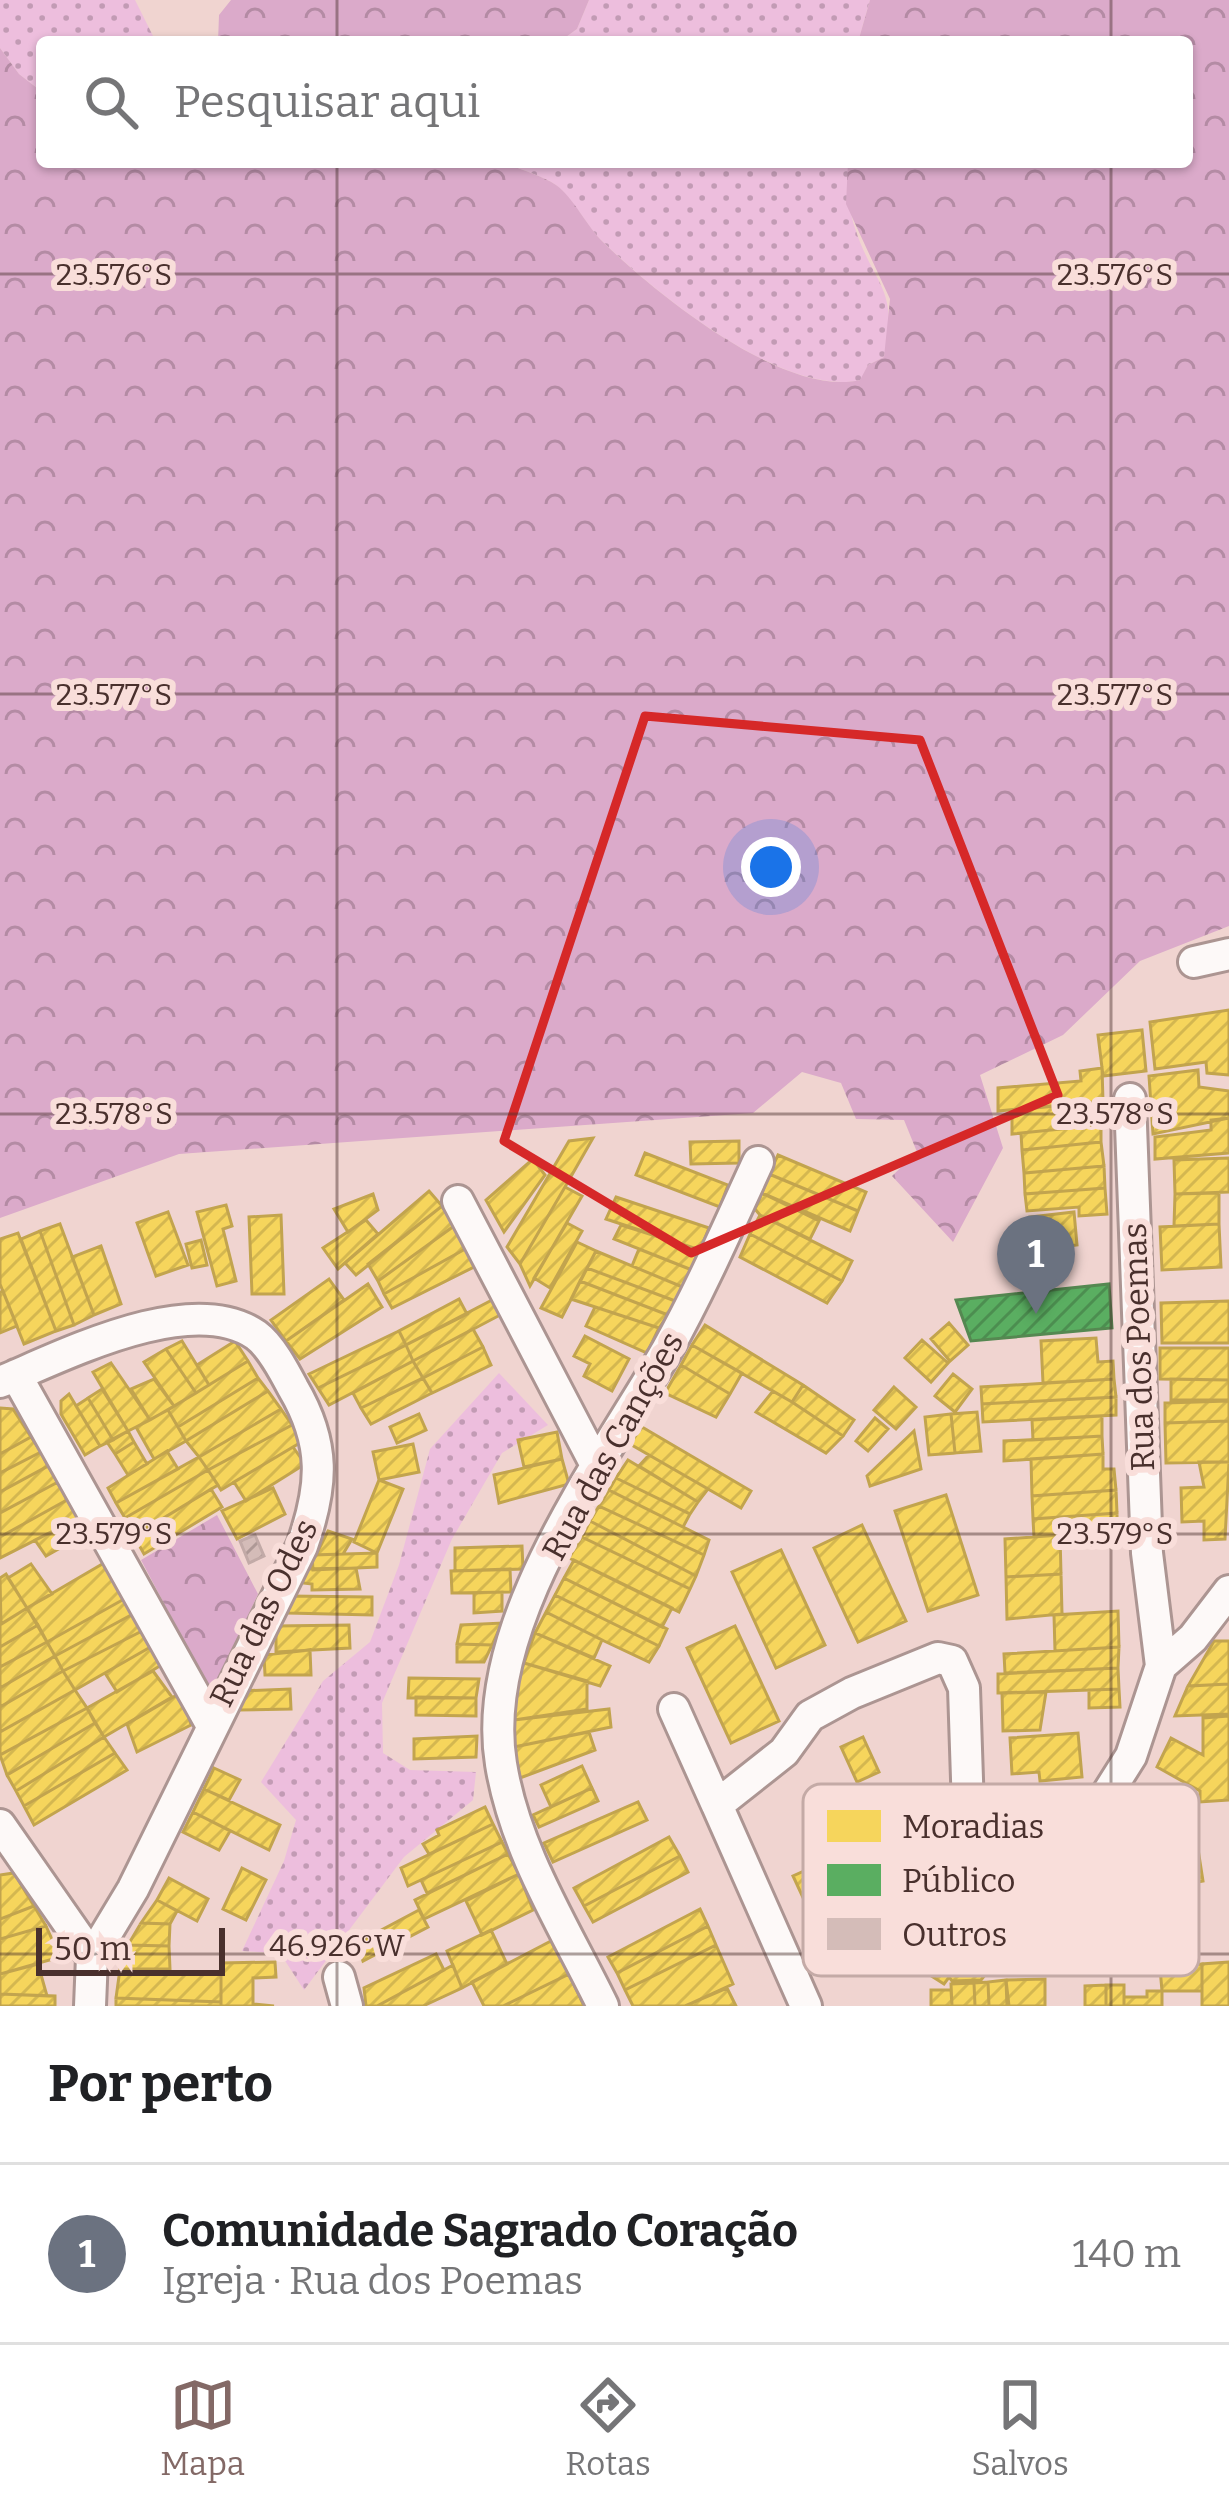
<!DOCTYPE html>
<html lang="pt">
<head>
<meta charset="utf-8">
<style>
  :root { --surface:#fff; --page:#f6f6f6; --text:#202124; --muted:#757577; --line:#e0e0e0; --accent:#836966 }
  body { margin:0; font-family:Bitter,serif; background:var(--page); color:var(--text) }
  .scale { position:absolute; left:36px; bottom:30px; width:189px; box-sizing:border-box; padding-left:12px; border:6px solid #49302d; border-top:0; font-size:33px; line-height:42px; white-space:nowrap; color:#49302d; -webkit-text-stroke:9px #f9deda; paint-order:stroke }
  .you { position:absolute; left:771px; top:867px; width:42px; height:42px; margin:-30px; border:9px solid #fff; border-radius:50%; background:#1a73e8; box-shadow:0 0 0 18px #1a73e833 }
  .badge { display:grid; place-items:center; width:78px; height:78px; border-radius:50%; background:var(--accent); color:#fff; font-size:39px; font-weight:700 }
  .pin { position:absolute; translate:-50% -99px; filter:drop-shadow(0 3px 6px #0008) }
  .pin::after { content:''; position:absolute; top:63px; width:42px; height:36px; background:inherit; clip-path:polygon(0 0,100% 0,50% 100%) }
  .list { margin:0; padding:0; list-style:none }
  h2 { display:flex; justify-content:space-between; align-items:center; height:156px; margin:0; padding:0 48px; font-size:51px }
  h2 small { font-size:39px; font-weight:400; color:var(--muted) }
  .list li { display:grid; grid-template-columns:78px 1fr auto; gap:36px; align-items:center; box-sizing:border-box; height:180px; padding:0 48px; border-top:3px solid var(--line) }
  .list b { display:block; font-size:45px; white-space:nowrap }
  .list p { margin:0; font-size:39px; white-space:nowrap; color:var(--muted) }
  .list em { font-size:39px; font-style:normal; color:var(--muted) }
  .icon { flex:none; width:66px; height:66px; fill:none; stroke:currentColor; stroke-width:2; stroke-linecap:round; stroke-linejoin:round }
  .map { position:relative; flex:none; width:1229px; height:2006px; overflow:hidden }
  .search { position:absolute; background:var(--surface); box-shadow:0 3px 9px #0004; left:36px; right:36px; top:36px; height:132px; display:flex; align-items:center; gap:30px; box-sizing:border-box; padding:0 42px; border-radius:12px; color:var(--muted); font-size:45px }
  .sheet { height:336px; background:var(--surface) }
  nav { display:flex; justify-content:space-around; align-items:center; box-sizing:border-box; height:168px; border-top:3px solid var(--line); background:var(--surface); font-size:33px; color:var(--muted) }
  nav a { display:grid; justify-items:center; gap:6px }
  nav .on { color:var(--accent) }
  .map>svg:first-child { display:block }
  .green { fill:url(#green-dots) }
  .forest { fill:url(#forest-crowns) }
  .homes { fill:url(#homes-hatch); stroke:#c2a44e; stroke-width:3 }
  .public { fill:url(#public-hatch); stroke:#558851; stroke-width:3 }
  .building { fill:url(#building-hatch); stroke:#c2aaa7; stroke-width:3 }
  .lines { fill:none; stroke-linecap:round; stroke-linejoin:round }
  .street-casing { stroke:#ac9592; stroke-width:36 }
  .street { stroke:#fdf9f8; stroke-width:30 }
  .marked { fill:none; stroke:#d62828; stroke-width:9; stroke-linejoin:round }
  .ticks { fill:none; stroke:#49302d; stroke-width:3; stroke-opacity:0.45 }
  .labels { text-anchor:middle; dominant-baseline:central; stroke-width:12; stroke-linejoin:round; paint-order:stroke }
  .street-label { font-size:33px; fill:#49302d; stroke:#f9deda }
  .key { fill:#f9deda; stroke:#c4aaa6; stroke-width:3 }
  .key-label { font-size:33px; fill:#49302d }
  .ticks-label { font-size:30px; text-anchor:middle; fill:#49302d; stroke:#f9deda; stroke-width:12; stroke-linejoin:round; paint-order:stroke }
</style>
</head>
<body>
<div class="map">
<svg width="1229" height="2006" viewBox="0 0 1229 2006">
  <defs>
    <pattern id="green-dots" width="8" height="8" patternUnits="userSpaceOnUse" patternTransform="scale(3)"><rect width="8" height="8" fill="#edbedd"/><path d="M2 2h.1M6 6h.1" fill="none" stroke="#c29bb4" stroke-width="1.8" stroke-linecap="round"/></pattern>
    <pattern id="forest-crowns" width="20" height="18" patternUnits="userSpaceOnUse" patternTransform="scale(3)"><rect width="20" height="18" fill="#dbaaca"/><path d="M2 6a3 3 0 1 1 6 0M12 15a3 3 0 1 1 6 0" fill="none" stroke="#b48ba4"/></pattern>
    <pattern id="homes-hatch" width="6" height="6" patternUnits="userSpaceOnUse" patternTransform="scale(3)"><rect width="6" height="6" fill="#f6d55c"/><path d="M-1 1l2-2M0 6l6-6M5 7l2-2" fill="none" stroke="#d4b750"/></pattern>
    <pattern id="public-hatch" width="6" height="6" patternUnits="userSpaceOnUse" patternTransform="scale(3)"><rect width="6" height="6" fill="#5aae61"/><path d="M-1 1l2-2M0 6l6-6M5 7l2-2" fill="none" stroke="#4c8e50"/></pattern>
    <pattern id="building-hatch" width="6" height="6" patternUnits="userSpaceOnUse" patternTransform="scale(3)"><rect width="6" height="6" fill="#d4bcb8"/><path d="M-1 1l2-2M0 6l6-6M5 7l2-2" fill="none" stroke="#ae9996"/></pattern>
  </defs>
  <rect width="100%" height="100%" fill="#f0d4d0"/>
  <path class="green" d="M0,0H135L156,42H42V92L19,74L0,48Z
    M589,0H870L858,42H559L577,29Z
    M504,162H848C849,187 847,203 855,228C873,285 900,288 884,357L868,365L861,380C784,398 657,294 604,243C587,227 574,199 556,185C542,175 520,170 504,162Z
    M499,1373L548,1425L502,1453L452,1539L382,1703L383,1753L410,1770L476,1772L473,1800L404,1857L304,1990L280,1953L242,1951L284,1861L296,1820L261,1782L323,1681L370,1642L399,1565L430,1449Z"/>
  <path class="forest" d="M231,0H589L577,29L559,42H218L219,15Z
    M870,0H1229V926L1140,961L1063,1035L980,1075L1003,1148L953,1242L892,1176L917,1152L904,1120L856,1119L841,1083L802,1072L753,1113L179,1154L0,1218V48L19,74L42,92V162H504C520,170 542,175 556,185C574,198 587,227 604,243C656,294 785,398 860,380L868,365L884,357L890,299L846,204L848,162H1187V42H858Z
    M217,1515L258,1594L212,1694L141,1560Z"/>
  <path class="homes" d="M1229,1010V1075L1207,1073L1206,1062L1155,1069L1150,1022Z
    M1142,1030L1146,1071L1103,1076L1098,1035Z
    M1102,1068L1103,1101L998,1111V1088L1081,1081L1080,1071Z
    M1198,1070L1199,1087L1229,1091V1118L1153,1134L1149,1076Z
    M1099,1102L1101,1125L1012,1134V1110Z
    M1229,1118V1153L1155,1159V1137L1211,1130V1120Z
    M1101,1125V1142L1022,1150L1021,1133Z
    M593,1138L565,1187L520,1264L507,1247L569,1141Z
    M739,1141V1163L691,1164L690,1142Z
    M1101,1142L1104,1166L1024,1173L1022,1150Z
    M645,1153L728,1185L720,1207L636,1175Z
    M778,1155L866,1192L858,1211L769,1174Z
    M1229,1158V1192L1175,1194L1174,1160Z
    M533,1159L545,1175L504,1232L486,1200Z
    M1104,1166L1105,1188L1025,1194L1024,1173Z
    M769,1174L858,1211L850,1231L762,1193Z
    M565,1187L582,1196L530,1286L520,1264Z
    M1105,1188L1107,1214L1079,1216V1207L1027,1211L1025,1194Z
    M429,1191L442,1206L356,1275L345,1263Z
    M762,1193L819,1221L810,1239L760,1215L755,1209Z
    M1219,1193V1224L1174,1226L1175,1194Z
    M373,1194L378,1210L348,1232L334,1209Z
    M616,1197L709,1228L700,1250L606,1219Z
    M226,1205L232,1226L223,1229L236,1281L217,1286L197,1212Z
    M442,1206L454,1226L378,1281L368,1264Z
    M168,1212L188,1265L156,1276L137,1223Z
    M1074,1212L1077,1245L1027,1251L1026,1241L1012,1243L1010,1229L1031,1227L1030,1217Z
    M281,1215L284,1294H252L249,1217Z
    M760,1215L852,1261L842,1281L750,1234Z
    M366,1220L378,1234L338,1269L323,1248Z
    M567,1223L582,1231L550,1288L534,1278Z
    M60,1224L94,1315L74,1325L40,1231Z
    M1219,1224L1221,1267L1162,1270L1160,1227Z
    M621,1225L700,1250L692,1270L614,1239Z
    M454,1226L467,1248L384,1294L378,1281Z
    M40,1231L74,1325L56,1331L21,1239Z
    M18,1233L56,1331L24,1344L0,1284V1239Z
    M750,1234L842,1281L827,1303L740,1257Z
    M201,1240L207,1265L192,1268L186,1244Z
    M577,1242L596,1251L562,1317L541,1308Z
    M101,1246L121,1304L94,1315L72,1257Z
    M467,1248L476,1266L392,1308L384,1294Z
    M639,1249L692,1270L685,1288L632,1266Z
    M596,1251L685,1288L678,1302L587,1268Z
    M587,1268L678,1302L668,1315L580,1281Z
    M329,1279L344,1300L286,1341L271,1320Z
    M580,1281L668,1315L659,1328L571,1299Z
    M368,1284L382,1307L300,1359L286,1341Z
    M3,1291L17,1326L0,1333V1292Z
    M459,1299L467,1314L406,1345L399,1331Z
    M494,1299L502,1314L413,1361L406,1345Z
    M1229,1301V1343H1162L1161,1303Z
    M595,1307L659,1328L647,1353L586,1326Z
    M949,1323L968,1345L950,1361L931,1339Z
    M705,1325L803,1385L792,1402L692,1345Z
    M473,1329L483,1347L423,1378L413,1361Z
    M399,1331L406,1345L318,1388L309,1374Z
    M585,1336L629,1359L612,1391L584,1376L590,1364L574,1356Z
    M1096,1338L1098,1362L1113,1361L1114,1379L1043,1383L1041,1341Z
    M922,1340L948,1363L931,1382L905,1358Z
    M182,1341L209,1385L196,1393L166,1349Z
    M235,1341L248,1361L209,1385L197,1365Z
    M406,1345L413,1361L329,1405L318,1388Z
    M692,1345L742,1373L730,1394L681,1365Z
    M483,1347L491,1365L432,1393L423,1378Z
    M1160,1348H1229V1380L1160,1379Z
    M166,1349L196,1393L174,1406L144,1362Z
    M248,1361L258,1378L178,1427L168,1410Z
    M413,1361L423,1378L361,1408L353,1393Z
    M111,1363L150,1420L128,1431L93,1372Z
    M681,1365L730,1394L716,1417L665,1393Z
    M953,1374L972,1389L955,1412L935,1396Z
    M258,1378L268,1391L186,1441L178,1427Z
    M423,1378L432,1393L371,1424L361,1408Z
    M154,1379L174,1406L150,1420L131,1389Z
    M1114,1379L1116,1397L982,1404L981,1387Z
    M1171,1379L1229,1380V1400H1171Z
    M803,1385L854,1420L843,1436L792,1402Z
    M894,1387L916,1407L896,1429L874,1410Z
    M102,1389L128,1431L113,1440L88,1398Z
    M268,1391L281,1409L199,1457L186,1441Z
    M773,1391L792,1402L843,1436L826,1453L756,1412Z
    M69,1394L100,1446L85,1455L61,1414V1401Z
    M1116,1397V1415L983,1422L982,1404Z
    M88,1398L113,1440L100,1446L76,1406Z
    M1229,1401V1421L1165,1423V1403Z
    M0,1408L13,1409L31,1437L0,1454Z
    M281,1409L292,1425L208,1470L199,1457Z
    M168,1410L186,1441L154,1459L136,1427Z
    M977,1412L981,1451L955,1453L951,1414Z
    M419,1414L426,1430L397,1443L390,1427Z
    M951,1414L955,1453L929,1455L925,1417Z
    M1102,1416V1436L1033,1440L1032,1420Z
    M875,1418L888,1429L868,1451L856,1441Z
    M1229,1421V1462L1166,1463L1165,1423Z
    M292,1425L303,1441L221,1490L208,1470Z
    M642,1427L751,1491L741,1508L630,1444Z
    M128,1431L134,1442L115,1454L107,1442Z
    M914,1431L921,1469L870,1486L867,1476Z
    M557,1432L562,1459L524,1467L518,1440Z
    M1102,1436L1103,1454L1004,1461V1441Z
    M31,1437L41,1452L0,1473V1454Z
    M134,1442L147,1464L128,1475L115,1454Z
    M413,1444L419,1472L379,1480L373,1452Z
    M293,1447L305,1464L246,1501L234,1482Z
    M167,1451L178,1469L116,1503L108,1488Z
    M41,1452L48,1466L0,1492V1473Z
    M1103,1454V1469H1114L1116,1490L1032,1496L1031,1459Z
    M649,1455L708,1489L698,1502L639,1466Z
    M199,1457L208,1470L125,1518L116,1503Z
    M562,1459L569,1484L499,1503L494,1475Z
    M628,1460L698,1502L690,1514L616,1478Z
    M1199,1462H1229L1225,1539L1204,1540V1521L1182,1522L1181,1488L1204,1487Z
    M48,1466L58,1482L0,1513V1492Z
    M208,1470L218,1485L134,1536L125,1518Z
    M616,1478L690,1514L683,1527L609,1490Z
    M379,1480L403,1489L377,1553L354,1542Z
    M58,1482L67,1500L0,1537V1513Z
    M273,1488L285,1514L237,1539L222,1511Z
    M211,1489L222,1507L144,1554L134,1536Z
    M609,1490L709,1540L704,1555L599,1506Z
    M1116,1490L1117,1513L1033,1519L1032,1496Z
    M946,1495L978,1595L928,1611L895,1511Z
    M67,1500L79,1518L0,1558V1537Z
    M599,1506L704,1555L696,1576L590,1521Z
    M1117,1513V1531L1034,1537L1033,1519Z
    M79,1518L87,1533L46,1556L35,1540Z
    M590,1521L696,1576L690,1589L582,1537Z
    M862,1525L906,1621L858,1642L814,1548Z
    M328,1531L352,1539L343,1554L316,1555Z
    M1060,1535L1061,1574L1006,1577L1005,1539Z
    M582,1537L690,1589L679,1612L569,1558Z
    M522,1546L523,1569L455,1571V1548Z
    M781,1550L825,1645L776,1668L732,1572Z
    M377,1553V1567L313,1570L312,1555Z
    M574,1560L672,1608L662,1627L564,1578Z
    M104,1563L126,1598L47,1642L27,1608Z
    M31,1564L52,1594L27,1608L8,1578Z
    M356,1568L360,1589L312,1590V1584L303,1583L301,1569Z
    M510,1569L511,1592L452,1593L451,1571Z
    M6,1574L27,1608L1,1624L0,1578Z
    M1061,1574L1062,1614L1007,1619L1006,1577Z
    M564,1578L667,1629L659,1646L555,1595Z
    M502,1592V1611L474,1613V1593Z
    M555,1595L659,1646L649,1662L602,1640L546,1612Z
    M288,1596L372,1597V1615L288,1613Z
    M126,1598L135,1613L55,1656L47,1642Z
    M27,1608L38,1625L0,1647V1625Z
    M1118,1611L1119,1647L1055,1651L1054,1615Z
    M546,1612L602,1640L594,1658L535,1633Z
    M135,1613L146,1629L63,1671L55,1656Z
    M502,1623L492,1645L457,1644L461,1625Z
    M38,1625L47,1642L0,1667V1647Z
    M349,1625L350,1648L276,1652V1626Z
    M735,1626L779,1721L731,1743L687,1648Z
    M146,1629L154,1645L75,1690L63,1671Z
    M535,1633L610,1666L600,1686L524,1663Z
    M1214,1641H1229V1684L1188,1686Z
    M47,1642L55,1656L0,1688V1667Z
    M457,1644L492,1645L484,1662H457Z
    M154,1645L163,1664L117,1692L105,1673Z
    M1119,1647L1118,1668L1005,1673L1004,1654Z
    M310,1650L311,1675H265L264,1655Z
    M55,1656L63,1671L0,1707V1688Z
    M524,1663L587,1681V1709L514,1720L512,1694Z
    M1118,1668L1119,1689L998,1693V1674Z
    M63,1671L75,1690L0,1732V1707Z
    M153,1671L172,1697L104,1737L87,1708Z
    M409,1678L479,1679L476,1698H408Z
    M1229,1684V1714L1175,1716L1188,1686Z
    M290,1689L291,1709L239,1710L238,1691Z
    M1119,1689L1120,1707L1089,1708V1690Z
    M75,1690L87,1708L0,1755V1732Z
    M182,1692L191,1725L137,1752L127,1724Z
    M1046,1692L1040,1730L1003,1731L1002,1693Z
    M416,1697L476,1698V1716L416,1715Z
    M87,1708L95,1723L7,1775L0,1755Z
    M609,1709L611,1727L514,1747V1720Z
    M1229,1716V1800L1200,1802V1791L1157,1767L1171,1738L1203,1755V1718Z
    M95,1723L104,1737L16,1791L7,1775Z
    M589,1732L595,1750L520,1778L514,1747Z
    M1078,1733L1082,1777L1040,1781L1039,1772L1012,1774L1010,1738Z
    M477,1736L476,1757L414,1759V1739Z
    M104,1737L115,1753L24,1806L16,1791Z
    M863,1737L879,1772L857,1782L841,1747Z
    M115,1753L127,1770L34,1825L24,1806Z
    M582,1766L592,1788L551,1807L541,1785Z
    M214,1768L240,1780L229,1800L204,1789Z
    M592,1788L598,1801L539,1827L533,1815Z
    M204,1789L280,1825L269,1850L193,1812Z
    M638,1802L647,1820L553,1862L544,1843Z
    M485,1807L493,1824L429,1854L423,1844L439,1835L437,1830Z
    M193,1812L230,1831L219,1850L183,1832Z
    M493,1824L502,1842L408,1886L401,1868Z
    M669,1837L680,1856L584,1906L574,1888Z
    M502,1842L508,1854L427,1893L421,1880Z
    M1198,1849L1203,1881L1131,1894L1125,1863Z
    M508,1854L519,1874L424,1919L415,1900Z
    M842,1854L885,1949L837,1971L793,1876Z
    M680,1856L688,1872L593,1922L584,1906Z
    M242,1868L266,1880L246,1920L223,1909Z
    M14,1873L34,1906L0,1919V1875Z
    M519,1874L533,1910L482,1935L466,1901Z
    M169,1878L208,1899L197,1921L157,1900Z
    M157,1900L177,1911L170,1924L141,1923Z
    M34,1906L46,1926L0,1939V1919Z
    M700,1909L708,1926L617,1973L608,1957Z
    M419,1910L428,1927L363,1961L357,1943Z
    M141,1923L170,1924L169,1946L128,1945Z
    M46,1926L60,1957L0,1974V1939Z
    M708,1926L716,1945L625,1990L617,1973Z
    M491,1930L507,1964L462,1988L447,1951Z
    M551,1941L569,1974L503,2006H484L472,1982Z
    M953,1943L967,1953L944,1984L930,1975Z
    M122,1945L169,1946L170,1969H120Z
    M716,1945L733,1984L685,2006H633L625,1990Z
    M967,1953L989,1970L981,1980L952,1981L949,1977Z
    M436,1954L444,1970L377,2006H366L364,1988Z
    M275,1962L276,1977L253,1978V2004L274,2006H221V1963Z
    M1229,1962V2006H1202V1964Z
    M38,1964L47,1996L0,1994V1974Z
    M1202,1964V1991H1162L1160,1968Z
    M453,1965L462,1988L423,2006H377Z
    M120,1969L221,1973V2002L116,1998Z
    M569,1974L584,2006H503Z
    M1045,1979V2006H1009L1006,1980Z
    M1006,1980L1007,2006H989L988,1982Z
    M988,1982L989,2006H975L974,1983Z
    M974,1983L975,2006H952L951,1984Z
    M1106,1985H1124V2006H1106Z
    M1106,1985V2006H1085V1986Z
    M727,1988L736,2006H685Z
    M931,1990H951L952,2006H931Z
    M1147,1991H1162V2006H1124V1997H1147Z
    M0,1994L55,1996V2006H0Z
    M116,1998L221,2002V2006H116Z"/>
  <path class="public" d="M1109,1284L1112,1328L971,1341L956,1300Z"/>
  <path class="building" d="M255,1535L264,1556L249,1563L240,1541Z"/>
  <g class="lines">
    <g class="street-casing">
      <path id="street" d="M1194,962L1229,954
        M1130,1099L1147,1553L1161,1666
        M458,1201L596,1465
        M16,1375L211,1724
        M0,1382C65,1355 191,1290 256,1335C271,1346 284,1371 293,1388C326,1444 323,1486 302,1546L133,1889L92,1957L90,2006
        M674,1709L717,1805
        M0,1825L92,1957
        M339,1977L347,2006
        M603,2006C565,1928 515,1851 501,1764C478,1626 601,1464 667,1350C701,1289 729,1225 758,1162
        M806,2006L717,1805L784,1752L810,1716L852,1693L938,1658L952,1661L964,1688L971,1900L1019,1901L1058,1872L1131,1756L1161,1666L1193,1638L1229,1591"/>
    </g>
    <use href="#street" class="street"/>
  </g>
  <path class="marked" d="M645,716L920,740L1058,1095L691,1253L504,1141Z"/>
  <path class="ticks" d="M337,0V42M1111,0V42M337,162V2006M1111,162V2006M0,274H1229M0,694H1229M0,1114H1229M0,1534H1229M0,1954H1229"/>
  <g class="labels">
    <g class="street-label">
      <text transform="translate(1139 1347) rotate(-92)">Rua dos Poemas</text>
      <text transform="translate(613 1446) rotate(-61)">Rua das Canções</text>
      <text transform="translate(264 1613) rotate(-64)">Rua das Odes</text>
    </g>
  </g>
  <rect x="803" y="1784" width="396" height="192" rx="18" class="key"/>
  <rect x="827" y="1810" width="54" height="32" fill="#f6d55c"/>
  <rect x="827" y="1864" width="54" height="32" fill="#5aae61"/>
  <rect x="827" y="1918" width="54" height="32" fill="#d4bcb8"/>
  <g class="key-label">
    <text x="902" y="1838">Moradias</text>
    <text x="902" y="1892">Público</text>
    <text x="902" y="1946">Outros</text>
  </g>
  <g class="ticks-label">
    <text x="114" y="285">23.576°S</text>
    <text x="1115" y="285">23.576°S</text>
    <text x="114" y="705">23.577°S</text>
    <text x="1115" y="705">23.577°S</text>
    <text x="114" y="1124">23.578°S</text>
    <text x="1115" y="1124">23.578°S</text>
    <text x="114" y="1544">23.579°S</text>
    <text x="1115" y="1544">23.579°S</text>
    <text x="337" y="1956">46.926°W</text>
  </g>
</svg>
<div class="scale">50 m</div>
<div class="you"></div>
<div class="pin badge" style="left:1036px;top:1314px;background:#6b7280">1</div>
<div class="search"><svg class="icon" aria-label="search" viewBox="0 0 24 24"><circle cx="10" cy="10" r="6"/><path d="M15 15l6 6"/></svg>Pesquisar aqui</div>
</div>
<section class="sheet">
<h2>Por perto<small></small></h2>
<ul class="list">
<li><span class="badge" style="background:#6b7280">1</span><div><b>Comunidade Sagrado Coração</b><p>Igreja · Rua dos Poemas</p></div><em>140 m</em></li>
</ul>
</section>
<nav>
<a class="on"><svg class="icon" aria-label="map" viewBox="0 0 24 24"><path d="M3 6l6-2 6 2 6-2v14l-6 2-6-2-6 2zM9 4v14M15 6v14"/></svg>Mapa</a>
<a><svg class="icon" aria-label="directions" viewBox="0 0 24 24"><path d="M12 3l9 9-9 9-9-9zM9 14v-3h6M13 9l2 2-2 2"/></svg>Rotas</a>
<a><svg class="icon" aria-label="saved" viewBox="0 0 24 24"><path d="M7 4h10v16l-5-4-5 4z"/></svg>Salvos</a>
</nav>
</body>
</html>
